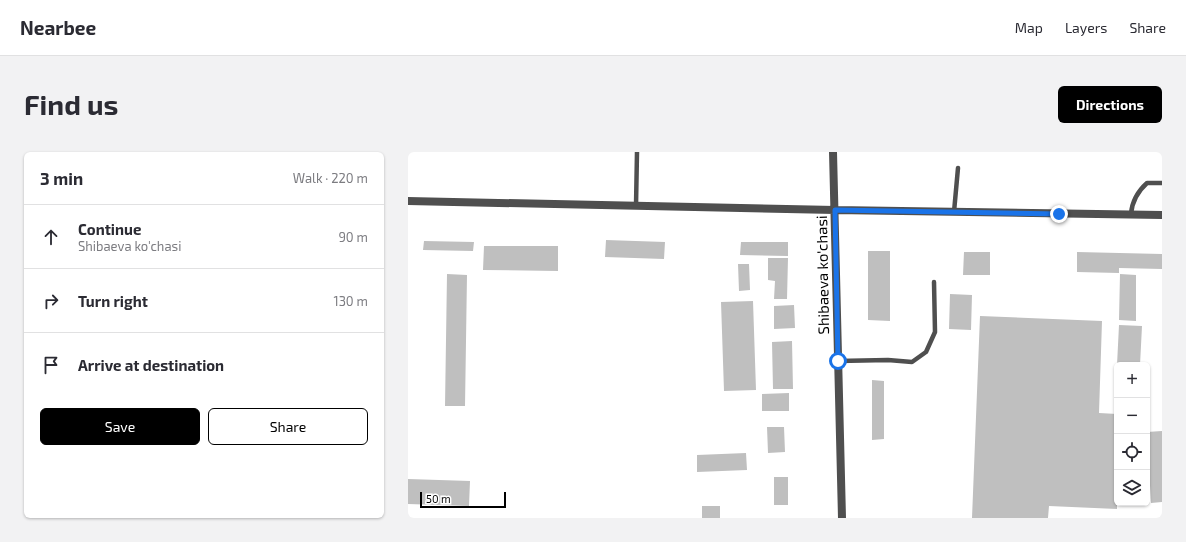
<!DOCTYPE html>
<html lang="en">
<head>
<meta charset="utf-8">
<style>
  :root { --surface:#fff; --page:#f2f2f3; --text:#2b2b33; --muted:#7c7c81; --line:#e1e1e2; --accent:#000 }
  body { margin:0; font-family:"Exo 2",sans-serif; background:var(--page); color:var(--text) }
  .controls { position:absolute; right:12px; bottom:12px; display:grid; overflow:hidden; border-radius:6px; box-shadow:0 1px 3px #0004 }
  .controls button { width:36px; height:36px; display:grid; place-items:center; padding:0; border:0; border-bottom:1px solid var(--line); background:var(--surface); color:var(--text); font:20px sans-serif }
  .scale { position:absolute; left:12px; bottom:10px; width:86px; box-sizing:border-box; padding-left:4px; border:2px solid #000; border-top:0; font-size:11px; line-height:14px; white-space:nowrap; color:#000; -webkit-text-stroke:3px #fff; paint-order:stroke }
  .stop { position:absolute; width:12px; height:12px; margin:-9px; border:3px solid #1a73e8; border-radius:50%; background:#fff }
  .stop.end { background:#1a73e8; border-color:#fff; box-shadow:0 1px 4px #0008 }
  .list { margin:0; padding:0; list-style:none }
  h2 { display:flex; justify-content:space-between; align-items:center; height:52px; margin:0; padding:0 16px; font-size:17px }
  h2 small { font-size:13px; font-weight:400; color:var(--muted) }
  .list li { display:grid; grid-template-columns:26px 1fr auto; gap:12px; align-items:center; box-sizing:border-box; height:64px; padding:0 16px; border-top:1px solid var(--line) }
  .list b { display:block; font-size:15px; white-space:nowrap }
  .list p { margin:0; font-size:13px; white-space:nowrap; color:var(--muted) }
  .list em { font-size:13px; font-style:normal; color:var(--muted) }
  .actions { display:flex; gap:8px; padding:12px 16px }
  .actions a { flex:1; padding:9px 0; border:1px solid var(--accent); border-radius:6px; text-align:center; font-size:14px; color:var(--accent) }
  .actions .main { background:var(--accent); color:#fff }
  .icon { flex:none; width:22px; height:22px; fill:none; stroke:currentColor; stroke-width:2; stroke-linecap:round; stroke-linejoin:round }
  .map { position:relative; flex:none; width:754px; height:366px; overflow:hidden; border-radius:6px }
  header { display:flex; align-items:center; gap:24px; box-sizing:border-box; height:56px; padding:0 20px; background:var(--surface); border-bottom:1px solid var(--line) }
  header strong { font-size:19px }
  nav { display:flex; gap:22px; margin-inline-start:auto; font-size:14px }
  .intro { display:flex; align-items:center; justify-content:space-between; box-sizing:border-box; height:96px; padding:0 24px }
  h1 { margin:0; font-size:28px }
  .button { padding:10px 18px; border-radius:6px; background:var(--accent); color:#fff; font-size:14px; font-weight:700 }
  main { display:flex; gap:24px; padding:0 24px }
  aside { flex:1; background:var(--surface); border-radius:6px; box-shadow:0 1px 3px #0004 }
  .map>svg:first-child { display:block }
  .building { fill:#bfbfbf }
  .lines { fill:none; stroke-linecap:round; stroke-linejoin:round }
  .service { stroke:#4f4f4f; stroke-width:4.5 }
  .minor { stroke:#4f4f4f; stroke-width:8 }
  .route { stroke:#1a73e8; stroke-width:5 }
  .labels { text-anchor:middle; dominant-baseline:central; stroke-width:3; stroke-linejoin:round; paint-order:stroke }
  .street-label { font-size:15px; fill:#000; stroke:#fff }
</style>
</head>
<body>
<header>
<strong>Nearbee</strong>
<nav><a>Map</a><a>Layers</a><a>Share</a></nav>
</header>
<div class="intro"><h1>Find us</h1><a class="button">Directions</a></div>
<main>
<aside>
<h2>3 min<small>Walk · 220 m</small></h2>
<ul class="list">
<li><svg class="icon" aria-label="ahead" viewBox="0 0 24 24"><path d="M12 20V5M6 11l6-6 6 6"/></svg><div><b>Continue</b><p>Shibaeva ko'chasi</p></div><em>90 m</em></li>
<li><svg class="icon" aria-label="right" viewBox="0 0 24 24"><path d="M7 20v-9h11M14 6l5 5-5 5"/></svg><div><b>Turn right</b></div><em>130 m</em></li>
<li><svg class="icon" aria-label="arrive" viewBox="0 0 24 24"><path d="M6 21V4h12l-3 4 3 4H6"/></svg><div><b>Arrive at destination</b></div></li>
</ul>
<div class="actions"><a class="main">Save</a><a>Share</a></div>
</aside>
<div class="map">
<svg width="754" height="366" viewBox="0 0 754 366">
  <rect width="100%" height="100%" fill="#fff"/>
  <path class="building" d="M198,88L257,90L256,107L197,105Z
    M16,89L66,90L65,99L15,98Z
    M333,90H380V104L332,103Z
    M76,94H150V119L75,118Z
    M460,99H482V169L460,168Z
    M556,100H582V123H555Z
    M669,100L754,102V117L711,116V121L669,120Z
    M360,106H380L379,147H366L367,129L360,128Z
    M330,112H341L342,138L331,139Z
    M39,122L59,123L57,254H37Z
    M712,122L728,123V169L711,168Z
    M542,142L564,143L563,178L541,177Z
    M345,149L348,238L316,239L313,150Z
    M386,153L387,176L366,177V154Z
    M572,164L694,169L691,261L709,262V357L641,354L640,366H564Z
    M711,173L734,174L732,213H709Z
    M384,189L385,237H365L364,190Z
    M464,228L476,229V287L464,288Z
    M381,241V259H354V242Z
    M359,275H376L377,300L360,301Z
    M754,279V350L743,351L739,280Z
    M338,301L339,318L289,320V303Z
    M366,325H380V353H366Z
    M0,327L62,329L61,354L0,352Z
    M294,354H312V366H294Z"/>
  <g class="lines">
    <path class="service" d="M228,54L229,0
      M546,60L550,16
      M723,62C724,49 729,40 739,31H754
      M430,209L480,208L504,210L518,200L527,180L526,130"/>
    <path class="minor" d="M425,0L434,366
      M0,49L427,58L754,63"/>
  </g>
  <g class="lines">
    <path class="route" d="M430,209L427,58L651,62"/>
  </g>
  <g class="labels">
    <g class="street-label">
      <text transform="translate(414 123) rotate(-91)">Shibaeva ko'chasi</text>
    </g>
  </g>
</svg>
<div class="controls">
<button>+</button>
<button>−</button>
<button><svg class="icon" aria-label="locate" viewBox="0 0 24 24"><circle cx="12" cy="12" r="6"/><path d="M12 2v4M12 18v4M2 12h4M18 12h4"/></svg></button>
<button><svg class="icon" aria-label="layers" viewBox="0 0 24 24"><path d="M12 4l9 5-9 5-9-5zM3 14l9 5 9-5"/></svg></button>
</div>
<div class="scale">50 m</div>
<div class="stop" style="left:430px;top:209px"></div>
<div class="stop end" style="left:651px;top:62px"></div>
</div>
</main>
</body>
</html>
